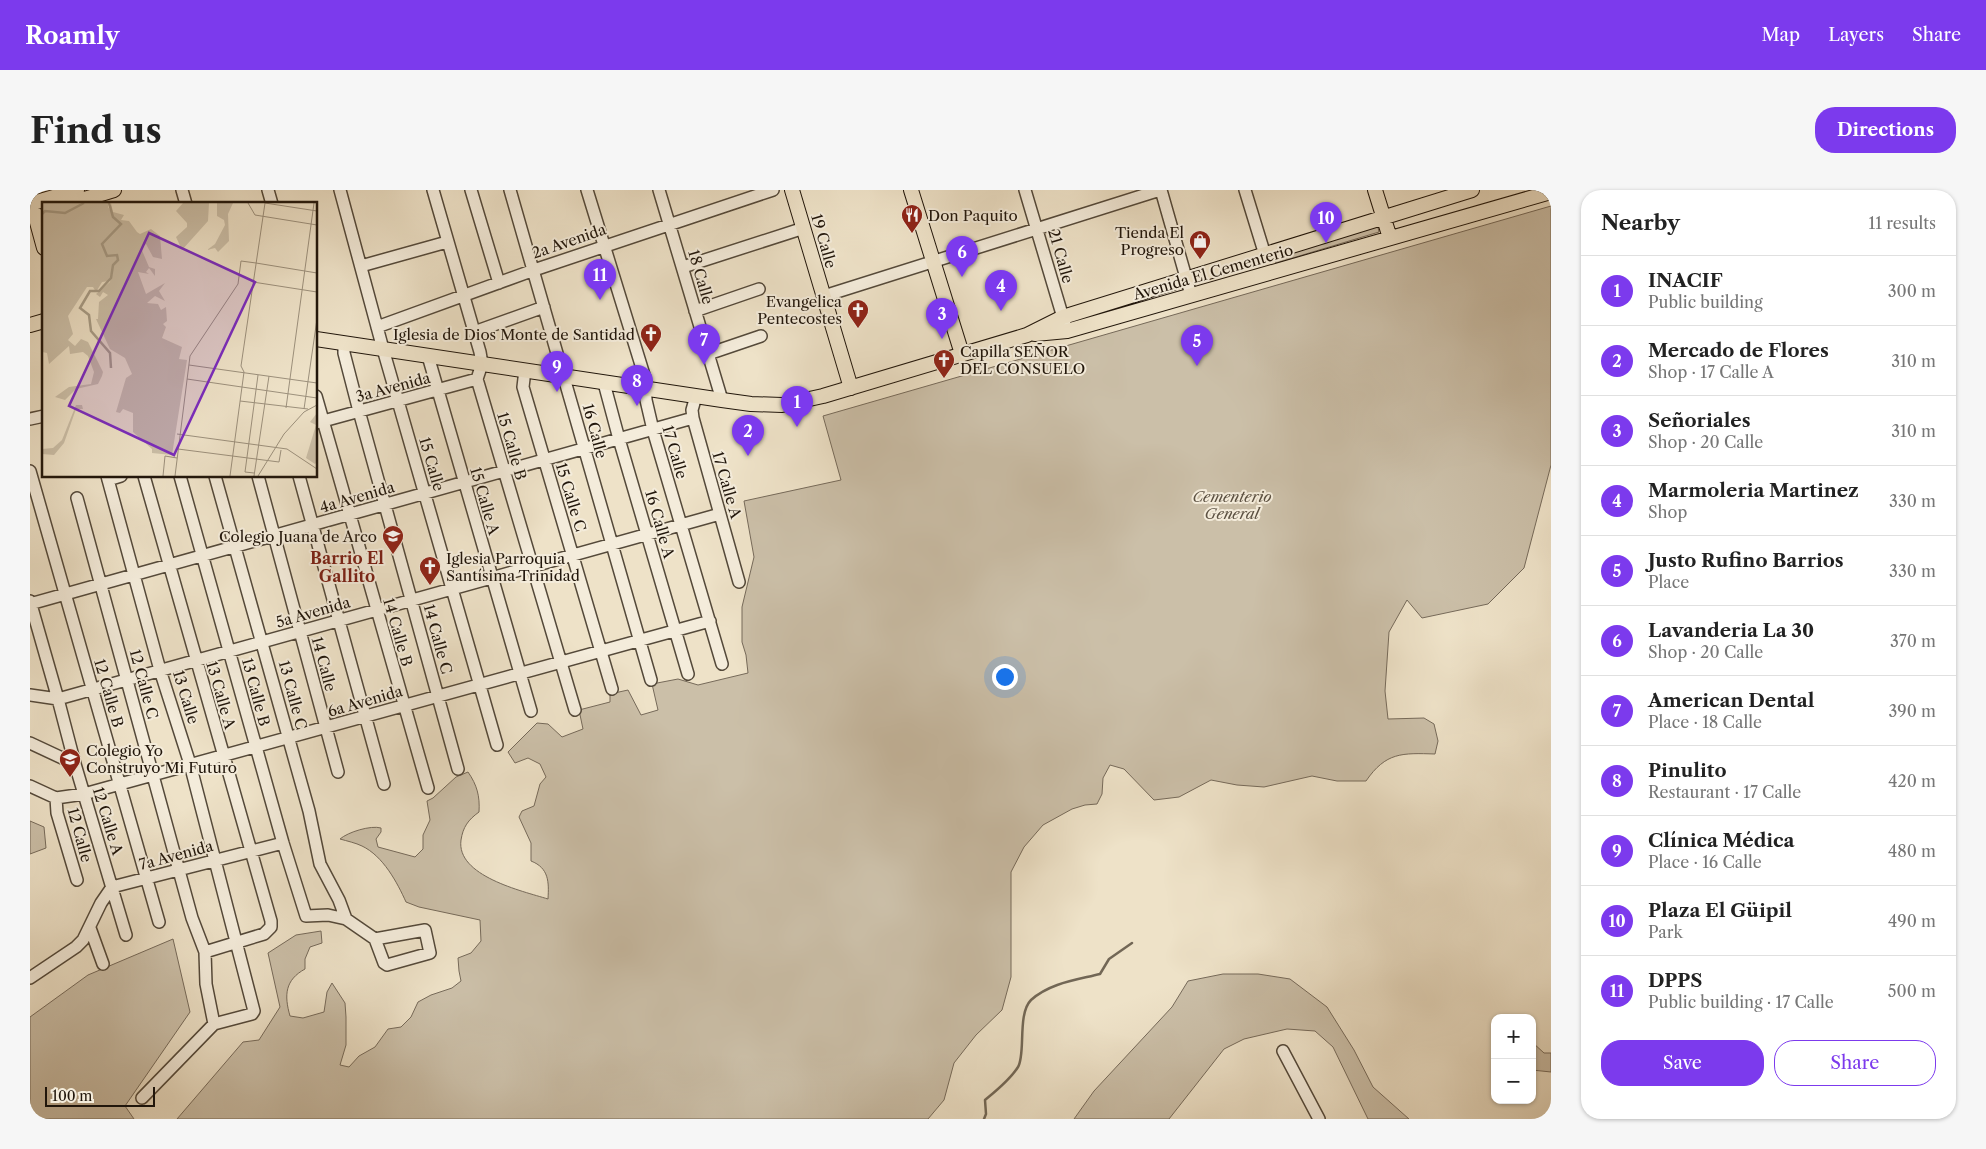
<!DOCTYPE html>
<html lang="en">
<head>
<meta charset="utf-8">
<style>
  :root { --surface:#fff; --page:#f6f6f6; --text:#222; --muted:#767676; --line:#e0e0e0; --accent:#7c3aed }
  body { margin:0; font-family:"Libre Caslon Text",serif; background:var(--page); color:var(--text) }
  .controls { position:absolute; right:15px; bottom:15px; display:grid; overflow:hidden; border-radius:10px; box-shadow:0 1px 4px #0004 }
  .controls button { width:45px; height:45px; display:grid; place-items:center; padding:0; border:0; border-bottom:1px solid var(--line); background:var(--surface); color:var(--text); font:25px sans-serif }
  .scale { position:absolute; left:15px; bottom:12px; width:110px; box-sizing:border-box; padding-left:5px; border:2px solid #21160b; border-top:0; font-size:14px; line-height:18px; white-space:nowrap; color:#21160b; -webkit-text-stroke:4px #f4ecdb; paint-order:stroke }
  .you { position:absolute; left:974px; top:486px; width:18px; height:18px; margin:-12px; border:4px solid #fff; border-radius:50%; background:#1a73e8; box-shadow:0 0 0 8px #1a73e833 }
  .badge { display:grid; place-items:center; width:32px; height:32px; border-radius:50%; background:var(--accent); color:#fff; font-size:16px; font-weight:700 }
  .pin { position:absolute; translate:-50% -41px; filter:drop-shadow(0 1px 2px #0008) }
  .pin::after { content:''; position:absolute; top:26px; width:18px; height:15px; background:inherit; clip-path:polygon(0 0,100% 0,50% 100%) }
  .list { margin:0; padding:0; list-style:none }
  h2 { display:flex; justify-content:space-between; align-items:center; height:65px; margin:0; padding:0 20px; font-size:21px }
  h2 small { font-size:16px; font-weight:400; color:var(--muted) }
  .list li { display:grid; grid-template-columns:32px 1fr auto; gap:15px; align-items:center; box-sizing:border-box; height:70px; padding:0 20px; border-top:1px solid var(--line) }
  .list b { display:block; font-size:19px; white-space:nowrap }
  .list p { margin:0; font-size:16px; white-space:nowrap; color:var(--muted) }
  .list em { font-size:16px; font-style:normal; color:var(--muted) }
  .actions { display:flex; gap:10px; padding:15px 20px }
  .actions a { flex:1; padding:11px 0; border:1px solid var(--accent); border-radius:20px; text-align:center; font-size:18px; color:var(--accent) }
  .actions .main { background:var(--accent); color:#fff }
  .map { position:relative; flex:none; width:1521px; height:929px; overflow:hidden; border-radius:20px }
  header { display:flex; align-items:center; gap:30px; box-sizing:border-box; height:70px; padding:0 25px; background:var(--accent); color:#fff }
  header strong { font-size:24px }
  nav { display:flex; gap:28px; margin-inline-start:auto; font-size:18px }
  .intro { display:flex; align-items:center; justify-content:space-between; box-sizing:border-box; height:120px; padding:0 30px }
  h1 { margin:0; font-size:35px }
  .button { padding:12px 22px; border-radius:20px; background:var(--accent); color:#fff; font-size:18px; font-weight:700 }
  main { display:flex; gap:30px; padding:0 30px }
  aside { flex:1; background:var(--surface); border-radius:20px; box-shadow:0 1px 4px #0004 }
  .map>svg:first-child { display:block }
  .green { fill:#cbbfa8; stroke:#766a5a }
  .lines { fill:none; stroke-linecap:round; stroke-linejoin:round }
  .stream { stroke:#726756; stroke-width:2.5 }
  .minor-casing { stroke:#54493a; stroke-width:14 }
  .major-casing { stroke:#21160b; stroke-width:16 }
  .minor { stroke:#f4ecdb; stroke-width:11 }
  .major { stroke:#eee2c8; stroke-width:14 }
  .labels { text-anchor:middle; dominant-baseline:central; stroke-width:4; stroke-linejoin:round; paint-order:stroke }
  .poi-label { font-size:15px; fill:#21160b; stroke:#f4ecdb; text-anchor:start }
  .street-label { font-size:15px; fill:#21160b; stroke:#f4ecdb }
  .park-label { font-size:15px; font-style:italic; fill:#5c5142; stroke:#f4ecdb }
  .neighbourhood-label { font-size:16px; font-weight:bold; fill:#7a1f14; stroke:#f4ecdb }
  .inset-river { fill:none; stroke:#a89d88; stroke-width:2.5 }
  .inset-road { fill:none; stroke:#9c907c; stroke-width:1 }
  .view { fill:#7b2cbf; fill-opacity:0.15; stroke:#7b2cbf; stroke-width:2.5 }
  .inset-edge { fill:none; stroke:#21160b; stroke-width:2.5 }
</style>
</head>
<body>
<header>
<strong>Roamly</strong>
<nav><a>Map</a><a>Layers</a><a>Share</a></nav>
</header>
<div class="intro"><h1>Find us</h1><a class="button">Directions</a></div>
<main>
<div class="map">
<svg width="1521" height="929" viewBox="0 0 1521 929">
  <rect width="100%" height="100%" fill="#eee2c8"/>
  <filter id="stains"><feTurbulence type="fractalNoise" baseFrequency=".004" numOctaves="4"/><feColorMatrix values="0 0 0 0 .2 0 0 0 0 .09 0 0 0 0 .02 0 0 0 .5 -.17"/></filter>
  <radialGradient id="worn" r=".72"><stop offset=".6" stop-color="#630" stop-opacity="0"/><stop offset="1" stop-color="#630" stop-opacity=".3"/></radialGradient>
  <path class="green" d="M1521,16V275L1494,378L1458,414L1392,428L1377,410L1359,442L1355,501L1358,529L1394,528L1404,534L1408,551L1405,564C1372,563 1356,562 1336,591H1307L1282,586L1234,597L1207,595L1181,590L1149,607L1124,610L1094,579L1080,575L1073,588L1072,604L1067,614L1055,615L1042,619L1013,635L994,657L981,682V787L972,820L946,845L924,873L914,910L898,929H147L213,852L229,850L250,817L238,763L266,745L291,741L292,753L280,757L275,769V779C255,790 254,805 260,826L273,828L294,822L297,802L302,793L315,813L316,827V855L310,875L319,877L329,866L345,857L358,839L371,837L381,827L388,812L401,805L422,798L431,791L429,781L428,768L441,763L451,751L450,730L389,717L376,712C367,692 353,666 332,656C326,653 317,651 310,649C318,642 341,635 351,638V642L346,649L348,657L385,667L393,659V645L400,630L397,611L403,608L426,587L438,582C447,595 450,606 449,622C438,630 433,637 431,650C426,686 492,701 518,709C519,692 519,678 501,671V653L489,627L492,621L504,616L510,594L516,587L510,574L498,568L485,573L478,562L507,533L518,534L532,547L553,539L549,520L580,512V504L598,500L611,525L628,520L622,494L648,489L668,495L718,483L716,465L712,452V417L724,367L714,311L811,290L793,226Z
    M1347,33L1349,42L1246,73L1243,65Z
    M0,631L14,637L16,658L0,664Z
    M143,749L160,822L95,916L104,929H0V827L58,785Z
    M1193,784H1228L1260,789L1297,817L1324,860L1343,897L1379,929H1338L1303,857L1285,841L1257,839L1214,849L1194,859L1139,929H1044L1064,901L1142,817L1158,791Z
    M1502,852L1514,863H1521V882L1502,880Z"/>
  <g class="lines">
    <path class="stream" d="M954,929L956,924L955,910C966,901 980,890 988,877C996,864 987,824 1001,810C1020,793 1046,790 1070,784L1079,769L1102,753"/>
    <g class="minor-casing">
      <path id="minor" d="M152,0L156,14
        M238,0L242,14
        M310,0L353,159L467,555
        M403,0L450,162L452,174L447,189L545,520
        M441,0L469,93
        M480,0L621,490
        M557,0L615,188L616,210L623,240L692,474
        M629,0L692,210
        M995,0L1037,141
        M1131,0L1161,105
        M1215,0L1235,65
        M331,76L417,52
        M653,77L774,38
        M794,106L1130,0
        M665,121L729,99
        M347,137L504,80L743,0
        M444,142L514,117
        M314,153V163L329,221L428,579
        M678,164L731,146
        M398,166L501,521
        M495,180L493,197L582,499
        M574,193L589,249L658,484
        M286,206L398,598
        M666,206L662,220L663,228L709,392
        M0,229L14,226
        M286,233L447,189
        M0,281L129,732
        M77,286L130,480L160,574L224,821L222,824L184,834L112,908
        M114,286L241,731V737L234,744L175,762
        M150,286L253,653L276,726L298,725L316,729L345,749L395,740L400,763L357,775L354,773L345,749
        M185,286L279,621L290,674L309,710L316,729
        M228,286L308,582
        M269,286L354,594
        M78,290L91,286
        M47,308L162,728L175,762L176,794L184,834
        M0,411L28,509L45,574L96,745
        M0,414L663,228
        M0,505L28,509L690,324
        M0,553L45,574
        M0,596L26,608L54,604L680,431
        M26,608L27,623L47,690
        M60,738L73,774
        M0,788L46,757L53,750L71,713L82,697L253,653
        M1253,861L1289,929"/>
    </g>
    <g class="major-casing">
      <path id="major" d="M762,0L821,198
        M881,0L932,164
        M1345,0L1360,48
        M0,14L47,0
        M2,14L14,58
        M38,14L84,0
        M0,135L14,131
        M1005,144L1037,141L1521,2
        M286,149L692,210L721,214L752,215L793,206L997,145L1033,127L1442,0"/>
    </g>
    <use href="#minor" class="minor"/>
    <use href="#major" class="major"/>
  </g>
  <defs>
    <g id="restaurant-pin" transform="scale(1.125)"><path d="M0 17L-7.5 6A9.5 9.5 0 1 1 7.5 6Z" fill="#8f2418" stroke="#f4ecdb"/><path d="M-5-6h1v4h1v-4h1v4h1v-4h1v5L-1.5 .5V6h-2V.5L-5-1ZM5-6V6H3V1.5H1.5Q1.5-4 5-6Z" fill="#fff"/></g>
    <g id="shop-pin" transform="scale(1.125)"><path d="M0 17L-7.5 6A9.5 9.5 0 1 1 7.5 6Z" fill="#8f2418" stroke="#f4ecdb"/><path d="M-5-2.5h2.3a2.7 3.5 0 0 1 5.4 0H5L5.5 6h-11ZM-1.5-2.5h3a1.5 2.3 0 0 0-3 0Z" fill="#fff"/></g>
    <g id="church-pin" transform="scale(1.125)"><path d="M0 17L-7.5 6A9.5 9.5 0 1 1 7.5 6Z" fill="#8f2418" stroke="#f4ecdb"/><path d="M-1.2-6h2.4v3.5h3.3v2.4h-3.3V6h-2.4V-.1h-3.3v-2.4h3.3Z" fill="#fff"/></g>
    <g id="school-pin" transform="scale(1.125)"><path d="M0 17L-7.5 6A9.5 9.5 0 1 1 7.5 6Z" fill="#8f2418" stroke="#f4ecdb"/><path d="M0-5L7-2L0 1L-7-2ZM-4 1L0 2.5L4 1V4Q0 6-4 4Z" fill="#fff"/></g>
  </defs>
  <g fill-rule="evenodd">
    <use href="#restaurant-pin" x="882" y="25"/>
    <use href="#shop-pin" x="1170" y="51"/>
    <use href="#church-pin" x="828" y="120"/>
    <use href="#church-pin" x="621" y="144"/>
    <use href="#church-pin" x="914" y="170"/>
    <use href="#school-pin" x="363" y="346"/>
    <use href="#church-pin" x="400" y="377"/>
    <use href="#school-pin" x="40" y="569"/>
  </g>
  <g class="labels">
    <g class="poi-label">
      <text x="898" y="25">Don Paquito</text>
      <text x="1154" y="42" text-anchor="end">Tienda El<tspan x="1154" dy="17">Progreso</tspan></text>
      <text x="812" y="111" text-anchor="end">Evangelica<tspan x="812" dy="17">Pentecostes</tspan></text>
      <text x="605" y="144" text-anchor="end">Iglesia de Dios Monte de Santidad</text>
      <text x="930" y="161">Capilla SEÑOR<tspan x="930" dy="17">DEL CONSUELO</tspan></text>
      <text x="347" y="346" text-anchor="end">Colegio Juana de Arco</text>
      <text x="416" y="368">Iglesia Parroquia<tspan x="416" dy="17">Santísima Trinidad</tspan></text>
      <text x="56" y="560">Colegio Yo<tspan x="56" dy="17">Construyo Mi Futuro</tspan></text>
    </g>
    <g class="street-label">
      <text transform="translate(539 51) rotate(-19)">2a Avenida</text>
      <text transform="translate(794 51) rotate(74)">19 Calle</text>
      <text transform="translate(1031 66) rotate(74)">21 Calle</text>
      <text transform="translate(1183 82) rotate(-16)">Avenida El Cementerio</text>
      <text transform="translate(671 87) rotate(74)">18 Calle</text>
      <text transform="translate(363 197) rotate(-15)">3a Avenida</text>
      <text transform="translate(565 241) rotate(75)">16 Calle</text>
      <text transform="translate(482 256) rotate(74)">15 Calle B</text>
      <text transform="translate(645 262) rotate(74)">17 Calle</text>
      <text transform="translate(402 274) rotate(74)">15 Calle</text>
      <text transform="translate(697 295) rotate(74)">17 Calle A</text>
      <text transform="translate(327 307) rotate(-16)">4a Avenida</text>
      <text transform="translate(541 307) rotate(73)">15 Calle C</text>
      <text transform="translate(455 311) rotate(74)">15 Calle A</text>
      <text transform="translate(630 334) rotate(74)">16 Calle A</text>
      <text transform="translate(283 422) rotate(-16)">5a Avenida</text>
      <text transform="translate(368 442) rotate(74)">14 Calle B</text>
      <text transform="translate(408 449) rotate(75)">14 Calle C</text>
      <text transform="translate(294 474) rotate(75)">14 Calle</text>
      <text transform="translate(114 494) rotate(75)">12 Calle C</text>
      <text transform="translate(226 502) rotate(75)">13 Calle B</text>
      <text transform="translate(79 503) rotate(74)">12 Calle B</text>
      <text transform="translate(191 505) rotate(74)">13 Calle A</text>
      <text transform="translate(263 505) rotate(75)">13 Calle C</text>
      <text transform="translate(156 507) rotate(73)">13 Calle</text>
      <text transform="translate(335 511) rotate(-16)">6a Avenida</text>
      <text transform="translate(78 631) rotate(73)">12 Calle A</text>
      <text transform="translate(50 645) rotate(75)">12 Calle</text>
      <text transform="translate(146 665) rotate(-15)">7a Avenida</text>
    </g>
    <g class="park-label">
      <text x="1202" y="306">Cementerio<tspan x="1202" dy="17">General</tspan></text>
    </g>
    <g class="neighbourhood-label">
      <text x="317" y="368">Barrio El<tspan x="317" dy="18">Gallito</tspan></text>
    </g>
  </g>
  <g transform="translate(12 12)">
    <rect width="275" height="275" fill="#eee2c8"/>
    <path d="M0,1H66V5L68,8L69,1L71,10L82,13L79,18L87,19L95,30L98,32L109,27L118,34L120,57L111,55L104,42L99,46L107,65L113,67V74L107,66L104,70L107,72L96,70L104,92L123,81L117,89L123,99L113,94L105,101L116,102L119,108L124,105L125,119L121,122L124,125L120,136L140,145L137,157L145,158L130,253L110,251V247L91,230V211L81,207L78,211L74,210L84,176L90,172L83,156L68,147L54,117H56L57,100L66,93L61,90L58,95L54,92L68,80L70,68L67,79L60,80L54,90L51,85H45L26,114L31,132L26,138L33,144L39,137L46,140L61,170L60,174L56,182L34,187L23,198L13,195L27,185L49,182L52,170L46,154L41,150L28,152L27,144L7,162L5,151L0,150ZM141,1H167L166,19L140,48L134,35L145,25V21L134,9ZM175,1H191L186,12L187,39L176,50L173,46L165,48L173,42L183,23L182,18L175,14ZM34,203H40L41,207H34L22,241L12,253L0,252V247L11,246L20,238ZM275,211V260L273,262L264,256L274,223L268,220Z" fill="#cbbfa8"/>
    <path class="inset-river" d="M67,1L71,15L79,22L60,42L65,54L75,53L76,58L71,63L69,76L57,89H48L38,106L47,113L49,129L68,151L69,166M0,12L3,9L23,11L42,1"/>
    <path class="inset-road" d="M206,1L213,13L275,23M223,1L275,9M214,61L275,71M211,80L275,90M147,163L275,181M145,177L275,196M198,199L266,207M244,206L272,1M262,207L275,117M135,232L245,247L275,267M136,247L237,260L239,248M212,271L203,270L216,173M121,274L123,254L135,256M133,274L148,154L196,82L199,59L214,61M188,274L202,170L199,164L223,1M212,274L227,174M216,274L242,232L262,210L275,203"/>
    <path class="view" d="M107,31L213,80L132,253L27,204Z"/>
    <rect width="275" height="275" class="inset-edge"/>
  </g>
  <rect width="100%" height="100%" filter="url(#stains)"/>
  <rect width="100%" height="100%" fill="url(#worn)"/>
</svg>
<div class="controls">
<button>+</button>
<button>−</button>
</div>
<div class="scale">100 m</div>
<div class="you"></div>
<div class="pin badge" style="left:767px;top:237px">1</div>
<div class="pin badge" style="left:718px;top:266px">2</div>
<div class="pin badge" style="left:912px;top:149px">3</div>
<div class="pin badge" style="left:971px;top:121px">4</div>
<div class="pin badge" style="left:1167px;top:176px">5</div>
<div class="pin badge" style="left:932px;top:87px">6</div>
<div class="pin badge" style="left:674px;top:175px">7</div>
<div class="pin badge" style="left:607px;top:216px">8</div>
<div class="pin badge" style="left:527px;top:202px">9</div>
<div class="pin badge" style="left:1296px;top:53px">10</div>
<div class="pin badge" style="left:570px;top:110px">11</div>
</div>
<aside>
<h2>Nearby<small>11 results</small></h2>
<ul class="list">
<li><span class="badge">1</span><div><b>INACIF</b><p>Public building</p></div><em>300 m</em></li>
<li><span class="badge">2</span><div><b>Mercado de Flores</b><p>Shop · 17 Calle A</p></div><em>310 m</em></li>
<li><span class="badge">3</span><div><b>Señoriales</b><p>Shop · 20 Calle</p></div><em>310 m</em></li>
<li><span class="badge">4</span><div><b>Marmoleria Martinez</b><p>Shop</p></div><em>330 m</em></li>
<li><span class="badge">5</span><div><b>Justo Rufino Barrios</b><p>Place</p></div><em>330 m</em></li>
<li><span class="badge">6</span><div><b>Lavanderia La 30</b><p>Shop · 20 Calle</p></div><em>370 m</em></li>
<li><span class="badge">7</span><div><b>American Dental</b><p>Place · 18 Calle</p></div><em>390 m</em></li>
<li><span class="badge">8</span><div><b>Pinulito</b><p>Restaurant · 17 Calle</p></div><em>420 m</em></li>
<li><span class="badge">9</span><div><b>Clínica Médica</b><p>Place · 16 Calle</p></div><em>480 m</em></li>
<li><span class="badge">10</span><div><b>Plaza El Güipil</b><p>Park</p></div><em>490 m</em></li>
<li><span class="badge">11</span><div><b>DPPS</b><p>Public building · 17 Calle</p></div><em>500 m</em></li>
</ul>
<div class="actions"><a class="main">Save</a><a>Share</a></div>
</aside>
</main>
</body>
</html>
